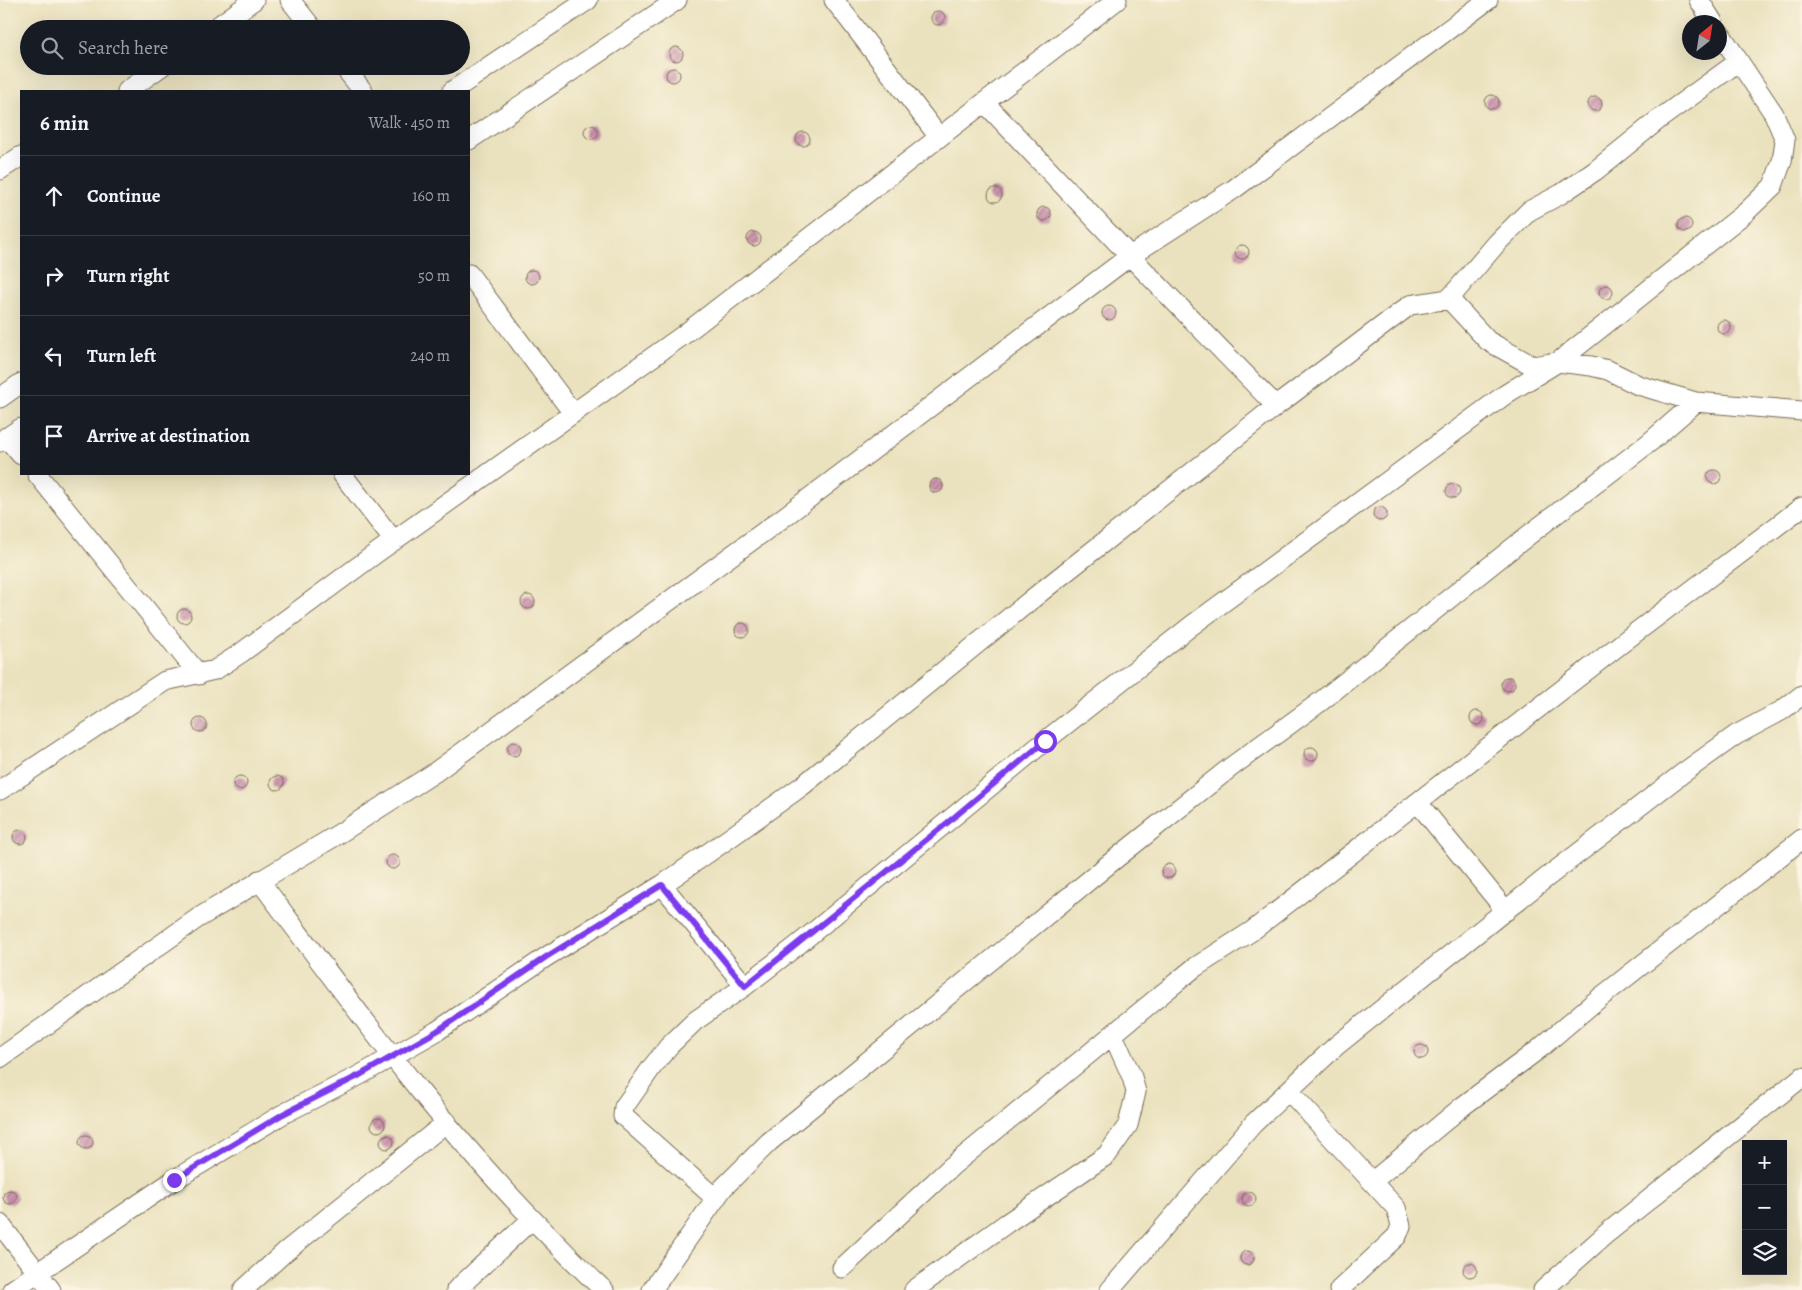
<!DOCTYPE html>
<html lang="en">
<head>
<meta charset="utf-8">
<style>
  :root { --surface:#171b24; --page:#242831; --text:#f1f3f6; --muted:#9ea1a6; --line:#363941 }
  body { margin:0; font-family:Alegreya,serif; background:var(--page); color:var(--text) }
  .controls { position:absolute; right:15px; bottom:15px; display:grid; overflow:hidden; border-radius:0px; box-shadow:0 5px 20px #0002 }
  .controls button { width:45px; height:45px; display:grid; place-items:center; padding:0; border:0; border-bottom:1px solid var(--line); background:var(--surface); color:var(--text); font:25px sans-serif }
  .compass { position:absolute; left:1682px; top:15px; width:45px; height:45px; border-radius:50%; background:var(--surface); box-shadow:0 5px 20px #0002; rotate:30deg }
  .stop { position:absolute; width:15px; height:15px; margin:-11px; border:4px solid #7c3aed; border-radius:50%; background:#fff }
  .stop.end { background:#7c3aed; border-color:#fff; box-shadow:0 1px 5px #0008 }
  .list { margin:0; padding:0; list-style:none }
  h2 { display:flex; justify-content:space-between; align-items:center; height:65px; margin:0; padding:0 20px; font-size:21px }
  h2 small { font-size:16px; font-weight:400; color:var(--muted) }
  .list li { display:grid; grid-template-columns:32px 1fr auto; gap:15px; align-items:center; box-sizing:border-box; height:80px; padding:0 20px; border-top:1px solid var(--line) }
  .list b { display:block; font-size:19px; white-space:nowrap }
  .list em { font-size:16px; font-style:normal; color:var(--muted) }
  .icon { flex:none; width:28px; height:28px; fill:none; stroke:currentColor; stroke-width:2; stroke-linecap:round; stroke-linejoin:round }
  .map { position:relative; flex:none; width:1802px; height:1290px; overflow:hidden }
  .search { position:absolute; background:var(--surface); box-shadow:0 5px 20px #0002; left:20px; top:20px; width:450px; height:55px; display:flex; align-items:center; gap:12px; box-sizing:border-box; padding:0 18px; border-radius:28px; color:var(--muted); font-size:19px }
  .panel { position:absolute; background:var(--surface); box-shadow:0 5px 20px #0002; left:20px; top:90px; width:450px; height:385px; border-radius:0px }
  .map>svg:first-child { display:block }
  .building { fill:url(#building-hatch) }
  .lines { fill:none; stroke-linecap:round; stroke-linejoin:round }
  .street-casing { stroke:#786a56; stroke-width:21 }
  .street { stroke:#fff; stroke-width:19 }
  .route { stroke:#7c3aed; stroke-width:6 }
</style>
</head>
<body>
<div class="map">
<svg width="1802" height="1290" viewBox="0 0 1802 1290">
  <defs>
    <pattern id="building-hatch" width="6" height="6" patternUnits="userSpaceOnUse" patternTransform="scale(1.25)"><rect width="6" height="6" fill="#cd94af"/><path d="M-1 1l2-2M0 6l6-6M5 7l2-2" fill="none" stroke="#a8798e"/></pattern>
  </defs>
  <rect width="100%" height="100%" fill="#fcf5e5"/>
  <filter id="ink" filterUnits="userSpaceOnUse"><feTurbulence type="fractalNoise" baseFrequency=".02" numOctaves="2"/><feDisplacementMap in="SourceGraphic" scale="10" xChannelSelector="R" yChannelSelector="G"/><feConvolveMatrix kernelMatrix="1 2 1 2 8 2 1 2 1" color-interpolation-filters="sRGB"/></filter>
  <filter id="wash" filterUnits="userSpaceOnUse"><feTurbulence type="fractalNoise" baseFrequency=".0096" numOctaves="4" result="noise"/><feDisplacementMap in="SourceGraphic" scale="20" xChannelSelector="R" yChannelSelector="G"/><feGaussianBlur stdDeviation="1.12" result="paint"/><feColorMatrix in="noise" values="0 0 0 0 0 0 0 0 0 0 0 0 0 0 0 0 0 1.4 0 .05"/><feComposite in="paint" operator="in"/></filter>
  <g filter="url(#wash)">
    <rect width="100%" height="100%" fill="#eae2be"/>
    <g id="blocks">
      <path class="building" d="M931 18a7 7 0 1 1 14 0a7 7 0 1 1-14 0Z
        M669 54a7 7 0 1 1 14 0a7 7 0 1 1-14 0Z
        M666 75a7 7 0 1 1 14 0a7 7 0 1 1-14 0Z
        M1485 102a7 7 0 1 1 14 0a7 7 0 1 1-14 0Z
        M1588 104a7 7 0 1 1 14 0a7 7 0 1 1-14 0Z
        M584 132a7 7 0 1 1 14 0a7 7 0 1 1-14 0Z
        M796 139a7 7 0 1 1 14 0a7 7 0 1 1-14 0Z
        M988 195a7 7 0 1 1 14 0a7 7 0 1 1-14 0Z
        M1037 214a7 7 0 1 1 14 0a7 7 0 1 1-14 0Z
        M1678 225a7 7 0 1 1 14 0a7 7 0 1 1-14 0Z
        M747 239a7 7 0 1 1 14 0a7 7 0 1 1-14 0Z
        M1235 252a7 7 0 1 1 14 0a7 7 0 1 1-14 0Z
        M525 277a7 7 0 1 1 14 0a7 7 0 1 1-14 0Z
        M1599 292a7 7 0 1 1 14 0a7 7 0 1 1-14 0Z
        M1102 313a7 7 0 1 1 14 0a7 7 0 1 1-14 0Z
        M1717 327a7 7 0 1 1 14 0a7 7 0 1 1-14 0Z
        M1707 477a7 7 0 1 1 14 0a7 7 0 1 1-14 0Z
        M929 486a7 7 0 1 1 14 0a7 7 0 1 1-14 0Z
        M1446 491a7 7 0 1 1 14 0a7 7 0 1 1-14 0Z
        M1373 514a7 7 0 1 1 14 0a7 7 0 1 1-14 0Z
        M521 602a7 7 0 1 1 14 0a7 7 0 1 1-14 0Z
        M177 616a7 7 0 1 1 14 0a7 7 0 1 1-14 0Z
        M735 630a7 7 0 1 1 14 0a7 7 0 1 1-14 0Z
        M1501 684a7 7 0 1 1 14 0a7 7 0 1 1-14 0Z
        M1470 718a7 7 0 1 1 14 0a7 7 0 1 1-14 0Z
        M193 725a7 7 0 1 1 14 0a7 7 0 1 1-14 0Z
        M507 749a7 7 0 1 1 14 0a7 7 0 1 1-14 0Z
        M1304 754a7 7 0 1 1 14 0a7 7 0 1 1-14 0Z
        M233 783a7 7 0 1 1 14 0a7 7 0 1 1-14 0Z
        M270 783a7 7 0 1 1 14 0a7 7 0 1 1-14 0Z
        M13 837a7 7 0 1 1 14 0a7 7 0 1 1-14 0Z
        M386 862a7 7 0 1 1 14 0a7 7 0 1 1-14 0Z
        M1161 871a7 7 0 1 1 14 0a7 7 0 1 1-14 0Z
        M1414 1052a7 7 0 1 1 14 0a7 7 0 1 1-14 0Z
        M371 1125a7 7 0 1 1 14 0a7 7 0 1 1-14 0Z
        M380 1142a7 7 0 1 1 14 0a7 7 0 1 1-14 0Z
        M79 1142a7 7 0 1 1 14 0a7 7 0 1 1-14 0Z
        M3 1197a7 7 0 1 1 14 0a7 7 0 1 1-14 0Z
        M1242 1199a7 7 0 1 1 14 0a7 7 0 1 1-14 0Z
        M1240 1258a7 7 0 1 1 14 0a7 7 0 1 1-14 0Z
        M1463 1270a7 7 0 1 1 14 0a7 7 0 1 1-14 0Z"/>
    </g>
  </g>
  <g filter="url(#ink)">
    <use href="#blocks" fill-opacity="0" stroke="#786a56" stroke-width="1"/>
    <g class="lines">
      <g class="street-casing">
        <path id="street" d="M290,0L313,29
          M834,0L939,137
          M1699,0L1713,22
          M214,29L254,0
          M343,66L363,91
          M127,91L162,66
          M452,91L588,0
          M985,103L1130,256L1276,406
          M469,140L677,0
          M0,170L21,156
          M469,274L573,413
          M1449,299L1488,341L1533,366L1558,362L1591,366L1608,370L1638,385L1696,402L1802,411
          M0,398L21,383
          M6,437L21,455
          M0,442L21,428
          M37,474L199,675
          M342,474L394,541
          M0,790L165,681L215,670L241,653L375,554L682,336L1117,0
          M1418,803L1506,911
          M259,880C352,1004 443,1131 553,1240C570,1257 586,1274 604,1290
          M662,885L745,986
          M0,1058L198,918L337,835L434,773L784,517L1130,256L1234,189L1488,0
          M1289,1091L1396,1208L1401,1226L1397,1236L1339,1290
          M1373,1181L1463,1106L1539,1049L1592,1004L1802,839
          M715,1198L623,1116L624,1107L652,1067L669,1046L695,1021L745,986L799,944L1045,741L1191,626L1506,394L1558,362L1745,213L1773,186L1782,161L1785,140L1774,114L1720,33
          M0,1224L51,1290
          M842,1268L952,1166L1162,994L1194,968L1252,931L1635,633L1802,507
          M12,1290L174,1180L283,1114L360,1075L437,1031L546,957L662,885L731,837L802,786L1047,587L1276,406L1410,305L1449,299L1497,243L1529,211L1561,194L1595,171L1658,120L1738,62
          M243,1290L285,1252L447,1122
          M456,1290L532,1219
          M652,1290L723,1188L769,1142L1109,864L1231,767L1320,702L1530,534L1650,442L1696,402
          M914,1290L1007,1223L1107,1155L1128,1125L1136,1092L1132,1077L1113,1035
          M1110,1290L1253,1124L1336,1046L1546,878L1683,773L1736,735L1781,711L1802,695
          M1543,1290L1606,1234L1802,1077"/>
      </g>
      <use href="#street" class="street"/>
    </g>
  </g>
  <g class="lines" filter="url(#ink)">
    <path class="route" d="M174,1180L283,1114L360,1075L437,1031L546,957L662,885L745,986L952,819L1045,741"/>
  </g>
</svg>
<div class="controls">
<button>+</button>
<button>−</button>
<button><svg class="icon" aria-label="layers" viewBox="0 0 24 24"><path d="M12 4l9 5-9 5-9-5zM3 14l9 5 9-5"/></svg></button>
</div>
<svg class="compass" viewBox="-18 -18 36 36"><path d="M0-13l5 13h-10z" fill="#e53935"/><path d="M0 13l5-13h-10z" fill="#9ea1a6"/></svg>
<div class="stop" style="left:1045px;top:741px"></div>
<div class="stop end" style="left:174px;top:1180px"></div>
<div class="search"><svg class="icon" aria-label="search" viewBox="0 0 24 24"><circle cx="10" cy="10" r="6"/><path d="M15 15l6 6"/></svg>Search here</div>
<section class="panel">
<h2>6 min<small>Walk · 450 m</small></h2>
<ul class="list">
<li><svg class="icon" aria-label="ahead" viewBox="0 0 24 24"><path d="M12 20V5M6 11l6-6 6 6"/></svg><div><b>Continue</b></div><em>160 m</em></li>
<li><svg class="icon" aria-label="right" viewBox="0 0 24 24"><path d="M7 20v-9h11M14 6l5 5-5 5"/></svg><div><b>Turn right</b></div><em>50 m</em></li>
<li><svg class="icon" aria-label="left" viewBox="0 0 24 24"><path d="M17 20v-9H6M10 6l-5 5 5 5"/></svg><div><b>Turn left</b></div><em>240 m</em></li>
<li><svg class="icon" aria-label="arrive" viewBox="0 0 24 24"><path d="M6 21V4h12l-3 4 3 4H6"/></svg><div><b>Arrive at destination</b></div></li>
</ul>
</section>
</div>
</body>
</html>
